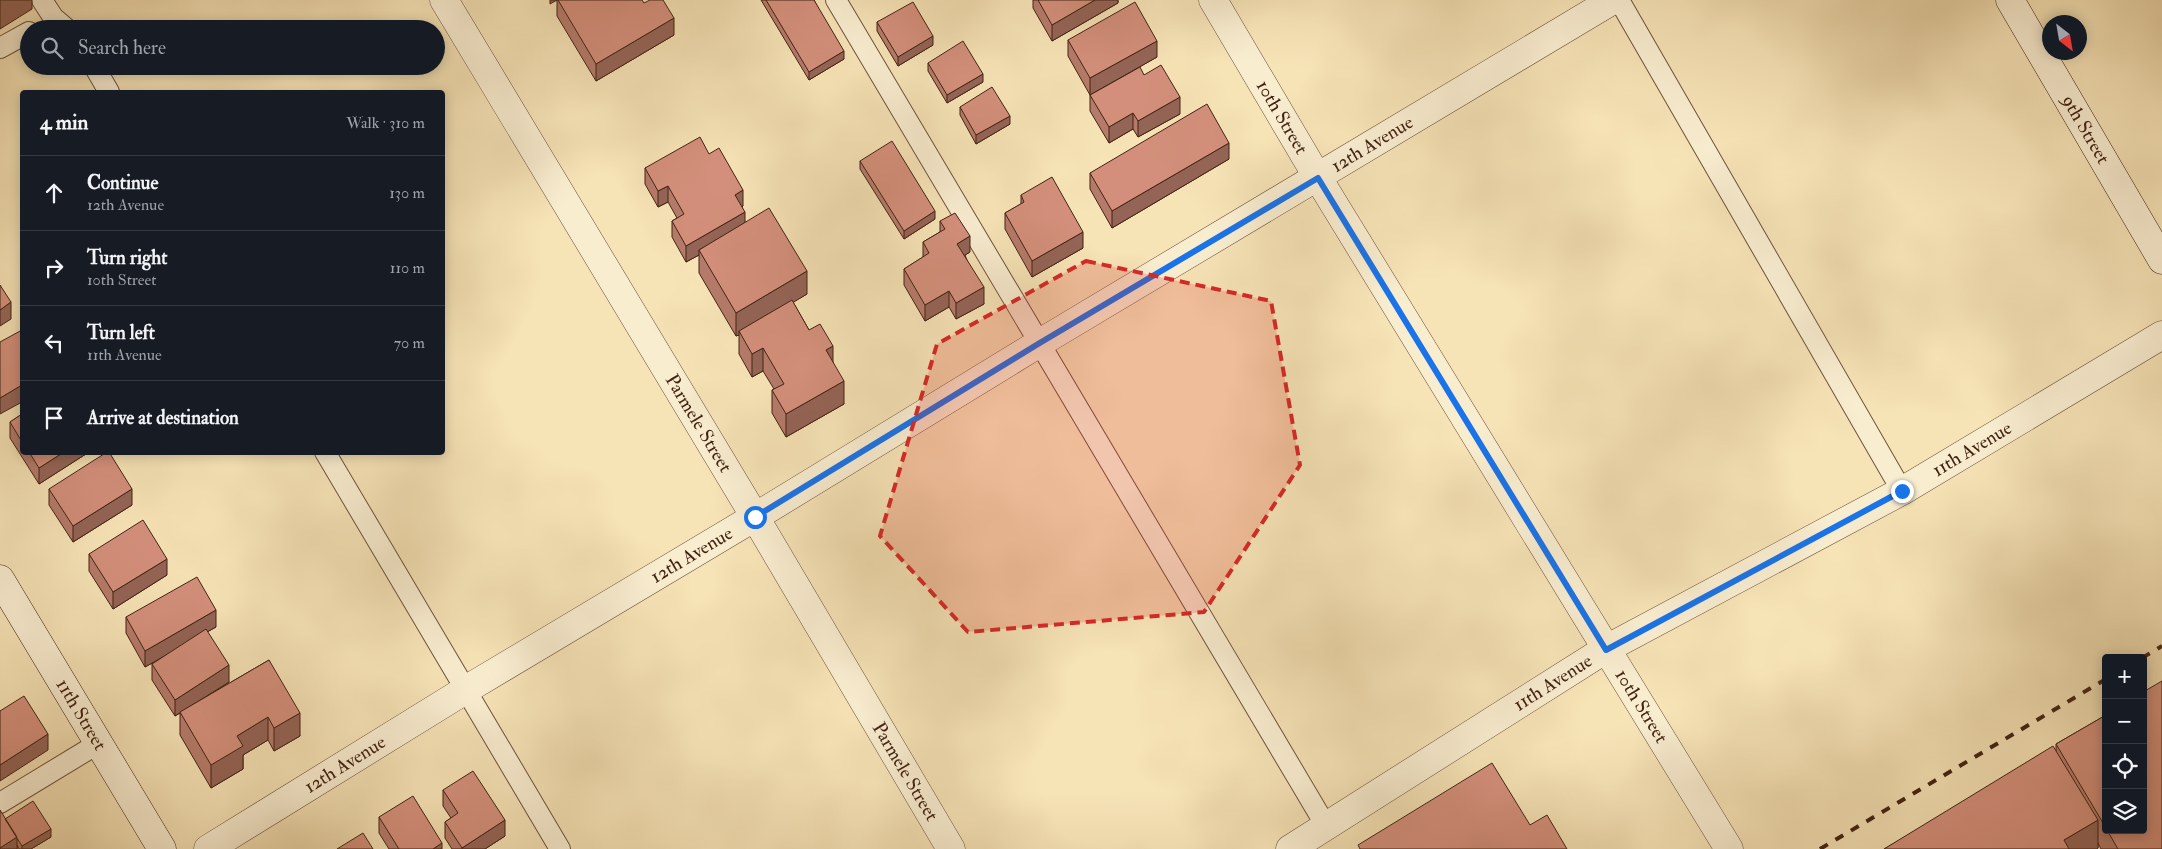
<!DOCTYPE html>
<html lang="en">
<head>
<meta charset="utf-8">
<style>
  :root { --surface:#171b24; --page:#242831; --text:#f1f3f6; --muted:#9ea1a6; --line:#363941 }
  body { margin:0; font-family:"IM FELL Double Pica",serif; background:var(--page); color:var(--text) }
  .controls { position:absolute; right:15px; bottom:15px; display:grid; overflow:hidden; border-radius:5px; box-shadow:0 2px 12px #0003 }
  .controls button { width:45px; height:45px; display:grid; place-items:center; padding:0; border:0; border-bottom:1px solid var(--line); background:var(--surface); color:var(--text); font:25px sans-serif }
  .compass { position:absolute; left:2042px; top:15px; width:45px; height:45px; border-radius:50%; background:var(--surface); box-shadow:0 2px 12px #0003; rotate:149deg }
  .stop { position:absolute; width:15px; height:15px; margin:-11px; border:4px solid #1a73e8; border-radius:50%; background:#fff }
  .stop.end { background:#1a73e8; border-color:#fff; box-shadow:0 1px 5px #0008 }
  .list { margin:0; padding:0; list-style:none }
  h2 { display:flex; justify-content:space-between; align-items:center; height:65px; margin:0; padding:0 20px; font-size:21px }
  h2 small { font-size:16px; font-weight:400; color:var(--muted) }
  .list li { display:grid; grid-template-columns:32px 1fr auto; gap:15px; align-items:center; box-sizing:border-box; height:75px; padding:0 20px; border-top:1px solid var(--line) }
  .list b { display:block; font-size:19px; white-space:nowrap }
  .list p { margin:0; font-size:16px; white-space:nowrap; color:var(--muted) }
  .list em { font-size:16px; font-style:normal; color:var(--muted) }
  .icon { flex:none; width:28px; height:28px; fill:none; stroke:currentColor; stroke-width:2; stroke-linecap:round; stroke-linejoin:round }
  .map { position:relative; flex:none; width:2162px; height:849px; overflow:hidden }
  .search { position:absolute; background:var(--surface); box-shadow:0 2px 12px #0003; left:20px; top:20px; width:425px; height:55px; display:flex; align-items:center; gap:12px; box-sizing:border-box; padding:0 18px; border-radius:28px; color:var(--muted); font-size:19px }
  .panel { position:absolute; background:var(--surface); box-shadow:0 2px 12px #0003; left:20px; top:90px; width:425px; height:365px; border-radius:5px }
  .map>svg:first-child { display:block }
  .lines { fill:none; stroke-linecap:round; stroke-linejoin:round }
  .lane-casing { stroke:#6f533c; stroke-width:22 }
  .street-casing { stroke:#6f533c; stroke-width:29 }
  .secondary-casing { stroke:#422313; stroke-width:29 }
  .lane { stroke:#f9edd0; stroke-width:20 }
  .street { stroke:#f9edd0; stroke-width:28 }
  .secondary { stroke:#f9edd0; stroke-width:28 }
  .rail { stroke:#422313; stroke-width:4; stroke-dasharray:9 9; stroke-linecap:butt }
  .wall { fill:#b57b6a; stroke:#422313 }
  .shaded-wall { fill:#946456; stroke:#422313 }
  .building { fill:#d38f7b; stroke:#422313 }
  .route { stroke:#1a73e8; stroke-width:6 }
  .marked { fill:#d62828; fill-opacity:0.2; stroke:#d62828; stroke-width:4; stroke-dasharray:10 6; stroke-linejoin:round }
  .labels { text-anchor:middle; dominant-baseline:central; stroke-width:4; stroke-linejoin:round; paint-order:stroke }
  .street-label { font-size:19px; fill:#422313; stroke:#f9edd0 }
</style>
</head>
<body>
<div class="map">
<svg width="2162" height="849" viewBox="0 0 2162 849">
  <rect width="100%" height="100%" fill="#f6e3b6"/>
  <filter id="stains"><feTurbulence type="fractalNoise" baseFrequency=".004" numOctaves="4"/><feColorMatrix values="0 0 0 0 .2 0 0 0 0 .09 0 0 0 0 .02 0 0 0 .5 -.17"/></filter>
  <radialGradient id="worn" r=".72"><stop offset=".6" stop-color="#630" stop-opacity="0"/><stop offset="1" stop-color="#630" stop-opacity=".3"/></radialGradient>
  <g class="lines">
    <g class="lane-casing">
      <path id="lane" d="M42,0L53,17L67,29
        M836,0L1326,826
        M1619,0L1902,491
        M0,48L29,32
        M94,66L109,92
        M325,452L560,849
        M0,803L99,743"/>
    </g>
    <g class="street-casing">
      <g id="street">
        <path id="s1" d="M444,0L755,517L951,849"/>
        <path id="s2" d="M1213,0L1318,178L1729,849"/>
        <path id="s3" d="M208,849L467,689L755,517L1038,344L1613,0"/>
        <path id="s4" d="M1290,849L1606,649L1902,491L2162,335"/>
      </g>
    </g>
    <g class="secondary-casing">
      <g id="secondary">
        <path id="s5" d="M2010,0L2162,260"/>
        <path id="s6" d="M0,579L162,849"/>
      </g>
    </g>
    <use href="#lane" class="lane"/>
    <use href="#street" class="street"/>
    <use href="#secondary" class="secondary"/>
    <path class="rail" d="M2142,658L2162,646
      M1820,849L2106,679"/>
  </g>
  <path class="wall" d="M557,0L644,3L674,35L596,81L557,16Z
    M761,0H814L844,59L809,80Z
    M1033,0H1118V3L1052,41L1033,8Z
    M877,22L933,45L898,66L877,31Z
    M1068,40L1157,57L1090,95L1068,56Z
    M928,63L983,82L947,103L928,71Z
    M1144,75L1180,114L1138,137L1133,129L1109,143L1090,111V95Z
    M960,107L1010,124L976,144L960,115Z
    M709,154L743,206L742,207L745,222L807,294L793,302L809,330L833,362L844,404L786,437L772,413V390L774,389L763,371L752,377L739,354V335L736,336L699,273V255L686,262L672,237V221L677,218L668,202L658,207L645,184V168Z
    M1229,159L1112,228L1090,189V173Z
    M860,161L935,219L904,239L860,169Z
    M1021,195L1083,248L1032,277L1005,229V213L1021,204Z
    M940,221L970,252L965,255L984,304L956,319L949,307L925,321L904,285V269L923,257V242L940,232Z
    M22,414V452H89L39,484L10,438V422Z
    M49,489L132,505L73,542L49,505Z
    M89,554L167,575L113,609L89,571Z
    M126,617L216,627L207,632L229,682L192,705L269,660L300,736L274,751L268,740L243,755V769L211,788L180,735V713L175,716L152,680V664L154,662L145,667L126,633Z
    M2106,715V830H2143L2162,849H2101L2098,843V848L2097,849H1884L2056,751V744Z
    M443,790L505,836L485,849H452L445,838V822L451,818L443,806Z
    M379,817L442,849H389L379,833Z
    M5,819L51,837L31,849H19L17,845V849Z"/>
  <path class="shaded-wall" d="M0,0H32V9L0,29Z
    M550,0H557L550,4Z
    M1095,0H1118V3L1052,41V25Z
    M674,18V35L596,81V64Z
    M933,36V45L898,66V57Z
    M1157,41V57L1090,95V78Z
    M844,51V59L809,80V72Z
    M983,74V82L947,103V95Z
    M1180,97V114L1138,137V121Z
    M1133,113V129L1109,143V127Z
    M1010,116V124L976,144V135Z
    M1229,143V159L1112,228V211Z
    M668,186V202L658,207V191Z
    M743,190V206L735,211V195Z
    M935,211V219L904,239V231Z
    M745,212V228L699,250V255L686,262V246Z
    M1083,232V248L1032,277V261Z
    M970,236V252L957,260V244Z
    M807,271V294L741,334L739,331V335L736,336V313Z
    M984,287V304L956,319V303Z
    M949,291V307L925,321V305Z
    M11,302V319L0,326V310Z
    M833,346V369L826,350Z
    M763,348V371L752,377V354Z
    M844,381V404L786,437V414Z
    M22,385V402L0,414V398Z
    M64,452H89L39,484V468Z
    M132,489V505L73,542V526Z
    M167,559V575L113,609V592Z
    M216,610V627L145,667V651Z
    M229,665V682L175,716V700Z
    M300,713V736L274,751V728Z
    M268,717V740L243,755V769L211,788V765L237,736Z
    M48,734V750L0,781V765Z
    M505,820V836L485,849H462V848Z
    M2098,820V848L2097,849H2064V840Z
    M51,829V837L31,849H22V846Z
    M17,837V849H0V848Z
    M442,843V849H433Z"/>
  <path class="building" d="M558,0H642L644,3L650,0H663L674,18L596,64Z
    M766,0H814L844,51L809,72Z
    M1038,0H1095L1052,25Z
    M913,2L933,36L898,57L877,22Z
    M1135,2L1157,41L1090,78L1068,40Z
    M963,41L983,74L947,95L928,63Z
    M1161,65L1180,97L1138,121L1133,113L1109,127L1090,95L1140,67L1144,75Z
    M992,87L1010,116L976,135L960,107Z
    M1207,104L1229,143L1112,211L1090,173Z
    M700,137L709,154L719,148L743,190L735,195L745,212L686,246L672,221L684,214L668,186L658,191L645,168Z
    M892,141L935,211L904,231L860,161Z
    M1052,177L1083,232L1032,261L1005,213L1024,202L1021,195Z
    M769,208L807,271L736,313L699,250Z
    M955,213L970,236L957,244L984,287L956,303L949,291L925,305L904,269L929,253L923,242L945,229L940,221Z
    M0,285L11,302L0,310Z
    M792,300L809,330L820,324L833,346L826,350L844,381L786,414L772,390L784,384L763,348L752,354L739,331Z
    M22,330V385L0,398V342Z
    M22,414V442L10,422Z
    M29,452H64L39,468Z
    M107,452H109L132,489L73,526L49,489Z
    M143,520L167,559L113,592L89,554Z
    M197,577L216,610L145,651L126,617Z
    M206,629L229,665L175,700L152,664Z
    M269,660L300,713L274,728L268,717L237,736L243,746L211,765L180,712Z
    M2162,681V849H2118L2107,830H2143V692Z
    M24,696L48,734L0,765V711Z
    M2106,715V828L2056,744Z
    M2053,746L2098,820L2064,840L2069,849H1884Z
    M1492,763L1530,825L1547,815L1567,849H1360L1358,845Z
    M473,771L505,820L462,848L445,822L458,813L443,790Z
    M413,796L442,843L433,849H399L379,817Z
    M33,801L51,829L22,846L5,819Z
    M0,810L17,837L0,848Z
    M363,833L373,849H337Z"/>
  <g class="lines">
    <path class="route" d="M755,517L1038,344L1318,178L1606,650L1902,491"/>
  </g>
  <path class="marked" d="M1086,261L1271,301L1300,465L1204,612L968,632L880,536L937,344Z"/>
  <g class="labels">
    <g class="street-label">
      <text stroke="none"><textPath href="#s2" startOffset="136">10th Street</textPath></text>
      <text stroke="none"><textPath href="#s5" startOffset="150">9th Street</textPath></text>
      <text stroke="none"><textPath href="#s3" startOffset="1361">12th Avenue</textPath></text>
      <text stroke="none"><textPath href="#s1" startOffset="494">Parmele Street</textPath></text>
      <text stroke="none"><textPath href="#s4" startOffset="791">11th Avenue</textPath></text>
      <text stroke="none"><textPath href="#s3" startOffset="566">12th Avenue</textPath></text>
      <text stroke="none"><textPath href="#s4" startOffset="311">11th Avenue</textPath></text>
      <text stroke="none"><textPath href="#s2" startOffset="826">10th Street</textPath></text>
      <text stroke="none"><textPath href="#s6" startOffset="158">11th Street</textPath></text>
      <text stroke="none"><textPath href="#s3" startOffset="161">12th Avenue</textPath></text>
      <text stroke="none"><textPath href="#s1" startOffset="899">Parmele Street</textPath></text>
    </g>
  </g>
  <rect width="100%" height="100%" filter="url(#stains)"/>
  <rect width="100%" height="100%" fill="url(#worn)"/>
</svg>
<div class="controls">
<button>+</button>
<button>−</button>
<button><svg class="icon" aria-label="locate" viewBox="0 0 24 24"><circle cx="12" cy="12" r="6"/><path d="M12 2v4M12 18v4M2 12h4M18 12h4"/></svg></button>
<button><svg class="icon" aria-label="layers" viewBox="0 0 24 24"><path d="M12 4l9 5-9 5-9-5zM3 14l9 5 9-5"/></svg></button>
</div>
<svg class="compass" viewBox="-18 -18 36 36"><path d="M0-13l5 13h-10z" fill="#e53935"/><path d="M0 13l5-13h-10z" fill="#9ea1a6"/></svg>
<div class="stop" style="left:755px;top:517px"></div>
<div class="stop end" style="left:1902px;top:491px"></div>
<div class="search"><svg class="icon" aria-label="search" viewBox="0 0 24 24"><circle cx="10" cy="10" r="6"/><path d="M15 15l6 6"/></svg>Search here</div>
<section class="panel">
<h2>4 min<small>Walk · 310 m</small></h2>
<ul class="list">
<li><svg class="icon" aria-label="ahead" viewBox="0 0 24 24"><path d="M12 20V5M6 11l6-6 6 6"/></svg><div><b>Continue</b><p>12th Avenue</p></div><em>130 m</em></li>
<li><svg class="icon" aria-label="right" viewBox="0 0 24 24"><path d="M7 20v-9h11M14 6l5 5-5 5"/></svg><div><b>Turn right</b><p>10th Street</p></div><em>110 m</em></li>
<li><svg class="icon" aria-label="left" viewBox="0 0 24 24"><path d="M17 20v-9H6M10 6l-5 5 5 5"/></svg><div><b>Turn left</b><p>11th Avenue</p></div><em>70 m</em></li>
<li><svg class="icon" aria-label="arrive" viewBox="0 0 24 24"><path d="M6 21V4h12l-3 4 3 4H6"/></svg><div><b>Arrive at destination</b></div></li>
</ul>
</section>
</div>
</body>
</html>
